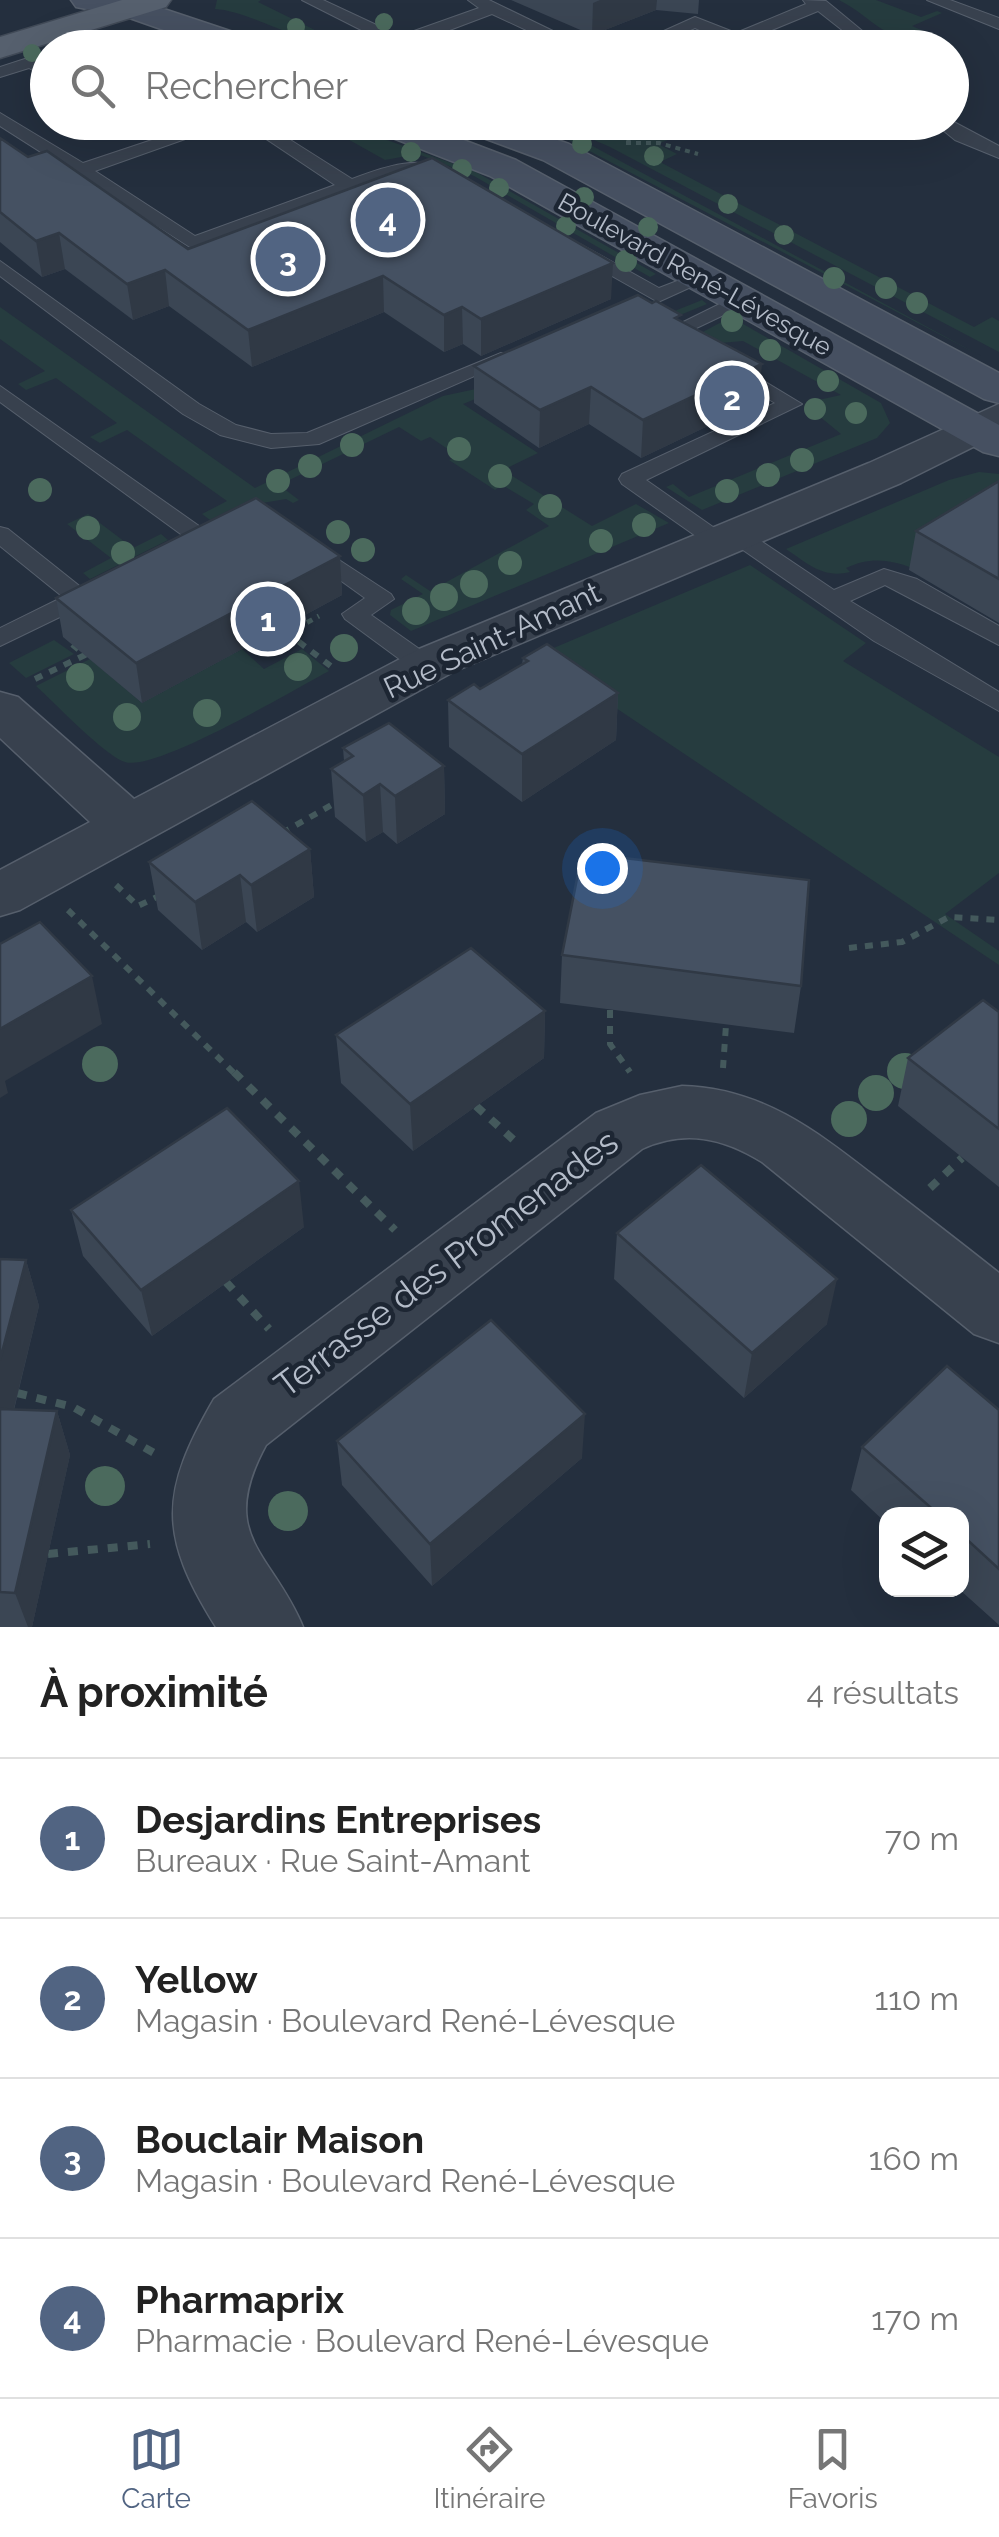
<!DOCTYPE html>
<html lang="fr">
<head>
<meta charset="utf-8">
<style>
  :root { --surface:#fff; --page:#f6f6f6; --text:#222; --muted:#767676; --line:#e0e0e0; --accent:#516482 }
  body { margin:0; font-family:Raleway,sans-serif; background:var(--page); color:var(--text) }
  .controls { position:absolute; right:30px; bottom:30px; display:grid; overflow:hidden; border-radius:20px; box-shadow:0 10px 40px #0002 }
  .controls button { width:90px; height:90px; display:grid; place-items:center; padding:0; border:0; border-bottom:2px solid var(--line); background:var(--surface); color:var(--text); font:50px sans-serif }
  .you { position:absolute; left:602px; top:868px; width:35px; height:35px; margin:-25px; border:8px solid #fff; border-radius:50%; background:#1a73e8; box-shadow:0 0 0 15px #1a73e833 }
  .badge { display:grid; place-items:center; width:65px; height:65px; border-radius:50%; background:var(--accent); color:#fff; font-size:32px; font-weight:700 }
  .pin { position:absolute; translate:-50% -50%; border:5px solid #fff; box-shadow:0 2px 10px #0006 }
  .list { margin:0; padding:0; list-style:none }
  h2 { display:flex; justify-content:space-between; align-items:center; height:130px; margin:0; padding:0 40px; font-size:42px }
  h2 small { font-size:32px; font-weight:400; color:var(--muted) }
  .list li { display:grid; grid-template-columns:65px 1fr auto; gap:30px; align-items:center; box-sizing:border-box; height:160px; padding:0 40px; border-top:2px solid var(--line) }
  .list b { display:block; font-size:38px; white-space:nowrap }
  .list p { margin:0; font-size:32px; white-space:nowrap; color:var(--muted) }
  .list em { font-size:32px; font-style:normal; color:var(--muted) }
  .icon { flex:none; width:55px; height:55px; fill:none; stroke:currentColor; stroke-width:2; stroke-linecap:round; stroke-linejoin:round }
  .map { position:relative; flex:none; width:999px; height:1627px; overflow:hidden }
  .search { position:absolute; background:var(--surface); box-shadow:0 10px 40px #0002; left:30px; right:30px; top:30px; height:110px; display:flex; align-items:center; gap:25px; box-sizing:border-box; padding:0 35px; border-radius:55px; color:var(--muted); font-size:38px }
  .sheet { height:770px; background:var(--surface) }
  nav { display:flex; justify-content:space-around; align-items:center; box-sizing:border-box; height:140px; border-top:2px solid var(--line); background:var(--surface); font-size:28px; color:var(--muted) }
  nav a { display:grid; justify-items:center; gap:5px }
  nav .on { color:var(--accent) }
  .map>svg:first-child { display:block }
  .green { fill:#263c3f }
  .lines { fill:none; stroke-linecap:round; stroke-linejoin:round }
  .service-casing { stroke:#565f6c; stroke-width:2 }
  .minor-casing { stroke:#565f6c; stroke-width:3 }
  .secondary-casing { stroke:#565f6c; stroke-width:3 }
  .primary-casing { stroke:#414a57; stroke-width:3 }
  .path-far3 { stroke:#44595c; stroke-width:4; stroke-dasharray:5 5; stroke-linecap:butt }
  .path-far2 { stroke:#44595c; stroke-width:5; stroke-dasharray:6 6; stroke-linecap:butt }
  .path-far1 { stroke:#44595c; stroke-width:6; stroke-dasharray:8 8; stroke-linecap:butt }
  .path { stroke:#44595c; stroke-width:8; stroke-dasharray:10 10; stroke-linecap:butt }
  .service { fill:#38414e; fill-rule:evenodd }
  .minor { fill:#38414e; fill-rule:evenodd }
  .secondary { fill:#465061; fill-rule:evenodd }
  .primary { fill:#56606e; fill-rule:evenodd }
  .tree { fill:#4b6a5d }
  .wall { fill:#3b4654 }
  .shaded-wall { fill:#303945 }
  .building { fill:#455162; stroke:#303945; stroke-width:2.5 }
  .labels { text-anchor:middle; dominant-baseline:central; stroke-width:9; stroke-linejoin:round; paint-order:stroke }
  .far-street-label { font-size:25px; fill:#b4bcc9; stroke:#1d2633 }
  .street-label { font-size:30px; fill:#b4bcc9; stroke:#1d2633 }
  .near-street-label { font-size:35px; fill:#b4bcc9; stroke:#1d2633 }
</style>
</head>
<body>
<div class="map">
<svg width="999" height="1627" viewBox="0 0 999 1627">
  <rect width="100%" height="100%" fill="#242f3e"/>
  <path class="green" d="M217,0H261L258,2L331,38L352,32L370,42C331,65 258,11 215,9Z
    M839,0H876L921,17L937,11L942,13L912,26L930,34C884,46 875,18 839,0Z
    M319,123H339L474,171L656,274L650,277L474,176L418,154L385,160Z
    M525,123H538L587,143L981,356L555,133Z
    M555,123H591L629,141L673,123H708L658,144L677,154L660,162L974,327L992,317L999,321V352L610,147Z
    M702,300L707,304L463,404L538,453L503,470L592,526L636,504L669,523L411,631L390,615L391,610L423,594L401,579L406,575L430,591L549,526L526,510L534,504L502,485L495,490L449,460L458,456L430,437L421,441L399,427L279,485L299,500L293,503L286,499L262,503L254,498L210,520L202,514L227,501L127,430L100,443L90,437L117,423L56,378L26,390L18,384L45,371L0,339V307L255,488L443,396L485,387Z
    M731,317L881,403L890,423L877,438L702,510L666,487L673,484L689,497L841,434L808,407L814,401L841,395L743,341L709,344L697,335Z
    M979,472L999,474V514L912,568C889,559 869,557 846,568L850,572C823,579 807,563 786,549L949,480Z
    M88,514L133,548L161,534L168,540L90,579L83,573L111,558L67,524Z
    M750,565L866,643L843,661L999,757V873L945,914L999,951V965L537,655Z
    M54,640L74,654L26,678L9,663Z
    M242,649L264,669L302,649L329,671C295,689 156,772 125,762C104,755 55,703 36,686L90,659L142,703Z"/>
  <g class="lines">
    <g class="service-casing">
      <path id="service" d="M302,0H323L400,36L479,8L468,0H489L588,48H565L492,14L402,48H382L387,43Z
        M803,0L826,1L883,48H865L818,11L750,39L764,48L723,45L722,40L695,28L649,48H626L695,17L736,33L806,4Z
        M927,0H950L999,18V29Z
        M31,57L48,66V79L29,68L0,77V67Z
        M0,113L83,163L206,122H233L95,171L195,236L335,185L241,122H262L352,179C381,168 423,152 451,173L442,178L401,174L193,249L0,126Z
        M952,121L999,146V158L955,140L933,122Z
        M580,244L659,288L703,271L713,277L658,302L573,254V246Z
        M0,261L199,404L236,425L271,434L307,433L501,353H515L518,357L319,444L271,448L220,435L183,414L0,276Z
        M742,293L752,299L749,303L688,332L698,341L695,345H681L663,332Z
        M729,360L802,404L646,480L723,534L735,527L743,529L834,590L884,569L917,579L999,626V645L885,585L850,601L999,692V711L874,641L730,541L718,548L710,546L622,484L619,479L622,474L775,403L722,370L718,366Z
        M0,386L209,533L213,538L209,543H193L0,402Z
        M0,527L8,529L82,588L97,589L100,594L97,599L0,646V628L63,597L0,546Z
        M313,543L391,594L394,599L371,615L435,660L439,666L435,672H417L345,619L342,614L365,598L305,555L301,550L305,545Z"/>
    </g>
    <g class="minor-casing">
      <path id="minor" d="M999,404V434L901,483L455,671L20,910L0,916V870L90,822L0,738V692L18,697L134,799L419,649L869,463Z
        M682,1086C764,1088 820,1134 882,1182C921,1212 960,1242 999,1273V1343L974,1334L762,1162C723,1138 685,1129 642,1149L266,1445C216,1537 272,1552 303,1627H216C158,1535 160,1492 214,1399L596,1113L640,1095Z"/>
    </g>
    <g class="secondary-casing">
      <path id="secondary" d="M71,0H137L260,41L264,48H215L124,16L76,7Z
        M365,122H416L516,160L999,425V456L983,452L490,176L370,129Z
        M467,122H506L569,144L999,373V403L984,399L543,160L470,133L464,126Z"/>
    </g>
    <g class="primary-casing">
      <path id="primary" d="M122,0H171L166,7L0,58V37Z"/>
    </g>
    <path class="path-far3" d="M288,35L324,48
      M614,122L630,142
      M626,143H659L698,154"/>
    <path class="path-far2" d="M286,634L319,616"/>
    <path class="path-far1" d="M286,632L332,667
      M254,651L291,631
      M35,679L85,655L67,640
      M282,833L335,803L340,807
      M116,885L138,906L161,895
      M68,910L236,1075
      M849,948L902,942L949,917L999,920
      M610,1010V1044L630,1072
      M723,1068L726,1025"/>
    <path class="path" d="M234,1072L395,1230
      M476,1106L516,1142
      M930,1188L962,1158
      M226,1282L269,1329
      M17,1393L73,1407L161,1457
      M48,1554L150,1544"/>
    <use href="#service" class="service"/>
    <use href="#minor" class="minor"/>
    <use href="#secondary" class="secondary"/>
    <use href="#primary" class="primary"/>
  </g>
  <g class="tree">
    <circle cx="384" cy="22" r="9"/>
    <circle cx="296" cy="27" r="9"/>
    <circle cx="32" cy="53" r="9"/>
    <circle cx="582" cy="144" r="10"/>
    <circle cx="411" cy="152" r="10"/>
    <circle cx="654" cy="156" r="10"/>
    <circle cx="462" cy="169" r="10"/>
    <circle cx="499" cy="188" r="10"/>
    <circle cx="584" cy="197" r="10"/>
    <circle cx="728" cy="204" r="10"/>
    <circle cx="566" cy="226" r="10"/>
    <circle cx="648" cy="227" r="10"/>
    <circle cx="784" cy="235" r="10"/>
    <circle cx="626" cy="261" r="11"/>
    <circle cx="834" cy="278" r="11"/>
    <circle cx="886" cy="288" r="11"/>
    <circle cx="917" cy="303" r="11"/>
    <circle cx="732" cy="321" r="11"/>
    <circle cx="770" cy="350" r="11"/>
    <circle cx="828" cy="381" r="11"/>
    <circle cx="815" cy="409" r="11"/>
    <circle cx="856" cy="413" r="11"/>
    <circle cx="352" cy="445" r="12"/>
    <circle cx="459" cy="449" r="12"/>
    <circle cx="802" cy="460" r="12"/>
    <circle cx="310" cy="466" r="12"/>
    <circle cx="768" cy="475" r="12"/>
    <circle cx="500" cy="476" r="12"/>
    <circle cx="278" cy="481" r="12"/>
    <circle cx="40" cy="490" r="12"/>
    <circle cx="727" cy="491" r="12"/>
    <circle cx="550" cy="506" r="12"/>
    <circle cx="644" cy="525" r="12"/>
    <circle cx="88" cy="528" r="12"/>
    <circle cx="338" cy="532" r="12"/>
    <circle cx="601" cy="541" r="12"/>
    <circle cx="363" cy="550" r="12"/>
    <circle cx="123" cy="553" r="12"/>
    <circle cx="510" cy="563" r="12"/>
    <circle cx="474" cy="584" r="14"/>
    <circle cx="444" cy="597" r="14"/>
    <circle cx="416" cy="611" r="14"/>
    <circle cx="344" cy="648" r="14"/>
    <circle cx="298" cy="667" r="14"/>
    <circle cx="80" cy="677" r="14"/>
    <circle cx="207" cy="713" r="14"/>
    <circle cx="127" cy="717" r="14"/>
    <circle cx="100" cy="1064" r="18"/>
    <circle cx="905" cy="1071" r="18"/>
    <circle cx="876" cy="1093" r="18"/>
    <circle cx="849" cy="1119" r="18"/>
    <circle cx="105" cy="1486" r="20"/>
    <circle cx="288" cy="1511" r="20"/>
  </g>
  <path class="wall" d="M511,0H699L698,14L656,10L592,35Z
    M0,138L28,157L188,249L611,299L481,356L463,344L444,352L384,312L252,367L169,306L133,320L65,269L42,277L0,242Z
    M680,321L758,402L641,458L589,424L539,448L474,403V366Z
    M999,481V623L909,570L916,531Z
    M340,556L342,595L142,703L63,637L56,598Z
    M523,658L618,693L616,740L522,802L449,747L448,700L480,689L522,664Z
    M343,748L444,766L445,814L397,844L383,832L366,842L335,817L331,769L344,761Z
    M310,849L314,897L257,932L246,922L202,950L158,910L149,862Z
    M562,955L801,986L794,1033L560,1003Z
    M545,1011L544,1058L413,1151L341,1083L336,1035Z
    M999,1012V1187L898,1106L908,1058Z
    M71,1210L304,1227L152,1336L83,1256Z
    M617,1233L827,1324L744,1398L614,1279Z
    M0,1259L26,1260L39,1306L14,1410L57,1411L70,1455L32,1627H0Z
    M999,1410V1625L960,1590H962V1514H886V1523L851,1490L862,1447Z
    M337,1441L582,1458L432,1586L342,1485Z"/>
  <path class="shaded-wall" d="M600,0H657L656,10L592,35L593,3Z
    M59,233L65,269L42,277L36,241Z
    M613,263L611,299L481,356V319Z
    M165,270L169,306L133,320L127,284Z
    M383,276L384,312L252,367L248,330Z
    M462,307L463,344L444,352V315Z
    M762,364L758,402L641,458L643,420Z
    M591,387L589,424L539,448L540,410Z
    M340,556L342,595L142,703L136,663Z
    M618,693L616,740L522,802V754Z
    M444,766L445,814L397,844L395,796Z
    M380,784L383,832L366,842L363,795Z
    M310,849L314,897L257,932L251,885Z
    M240,875L246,922L202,950L195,902Z
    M92,976L102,1024L5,1081L8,1093L0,1098V1029Z
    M545,1011L544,1058L413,1151L410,1104Z
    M299,1181L304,1227L152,1336L141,1290Z
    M26,1260L39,1306L3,1453L0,1444V1360Z
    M837,1279L827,1324L744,1398L752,1353Z
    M57,1411L70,1455L32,1627H28L15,1593Z
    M585,1414L582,1458L432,1586L430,1544Z"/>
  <path class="building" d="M0,138L28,157L47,151L188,249L432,158L613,263L481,319L462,307L444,315L383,276L248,330L165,270L127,284L59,233L36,241L0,212Z
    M638,295L652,303L656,301L681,315L675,318L762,364L643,420L591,387L540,410L474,366Z
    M999,481V579L916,531Z
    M256,498L340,556L136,663L56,598Z
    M547,644L618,693L522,754L448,700L474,684L480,689L528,661L523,658Z
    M389,723L444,766L395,796L380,784L363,795L331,769L353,756L343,748Z
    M252,801L310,849L251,885L240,875L195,902L149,862Z
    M582,853L809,880L801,986L562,955Z
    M40,922L92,976L0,1029V944Z
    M471,948L545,1011L410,1104L336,1035Z
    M983,1000L999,1012V1129L908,1058Z
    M227,1108L299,1181L141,1290L71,1210Z
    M701,1165L837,1279L752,1353L617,1233Z
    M0,1259L26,1260L0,1360Z
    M491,1320L585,1414L430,1544L337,1441Z
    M947,1366L999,1410V1569L962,1535V1514H938L862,1447Z
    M0,1409L57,1411L15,1593L0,1592Z"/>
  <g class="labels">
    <g class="far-street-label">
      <text transform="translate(695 274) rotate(29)">Boulevard René-Lévesque</text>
    </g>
    <g class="street-label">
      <text transform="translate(492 640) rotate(-25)">Rue Saint-Amant</text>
    </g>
    <g class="near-street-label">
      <text transform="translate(446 1263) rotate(-37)">Terrasse des Promenades</text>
    </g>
  </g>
</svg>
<div class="controls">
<button><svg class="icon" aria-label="layers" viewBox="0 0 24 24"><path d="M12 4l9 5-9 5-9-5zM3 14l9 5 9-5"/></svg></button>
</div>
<div class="you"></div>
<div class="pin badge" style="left:268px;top:619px">1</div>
<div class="pin badge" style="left:732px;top:398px">2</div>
<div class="pin badge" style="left:288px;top:259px">3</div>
<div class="pin badge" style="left:388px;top:220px">4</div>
<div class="search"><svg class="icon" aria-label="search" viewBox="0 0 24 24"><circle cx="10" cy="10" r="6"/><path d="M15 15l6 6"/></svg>Rechercher</div>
</div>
<section class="sheet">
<h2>À proximité<small>4 résultats</small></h2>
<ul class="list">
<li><span class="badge">1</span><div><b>Desjardins Entreprises</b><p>Bureaux · Rue Saint-Amant</p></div><em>70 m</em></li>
<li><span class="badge">2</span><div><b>Yellow</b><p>Magasin · Boulevard René-Lévesque</p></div><em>110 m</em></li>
<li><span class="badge">3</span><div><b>Bouclair Maison</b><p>Magasin · Boulevard René-Lévesque</p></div><em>160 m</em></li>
<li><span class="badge">4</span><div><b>Pharmaprix</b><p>Pharmacie · Boulevard René-Lévesque</p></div><em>170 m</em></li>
</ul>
</section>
<nav>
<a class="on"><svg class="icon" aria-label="map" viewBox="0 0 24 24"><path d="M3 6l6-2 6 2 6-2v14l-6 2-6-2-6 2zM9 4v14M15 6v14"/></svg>Carte</a>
<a><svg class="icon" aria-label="directions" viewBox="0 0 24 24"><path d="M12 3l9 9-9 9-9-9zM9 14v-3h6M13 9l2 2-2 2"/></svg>Itinéraire</a>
<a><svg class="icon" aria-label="saved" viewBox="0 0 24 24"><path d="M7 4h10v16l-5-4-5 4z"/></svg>Favoris</a>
</nav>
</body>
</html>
